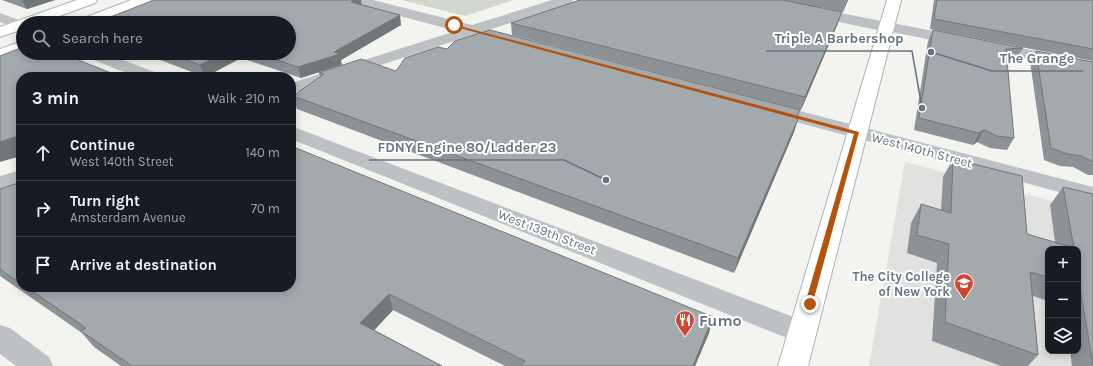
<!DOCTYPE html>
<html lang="en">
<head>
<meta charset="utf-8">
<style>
  :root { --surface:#171b24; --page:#242831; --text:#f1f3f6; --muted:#9ea1a6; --line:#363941 }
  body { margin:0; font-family:Karla,sans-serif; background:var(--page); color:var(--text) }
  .controls { position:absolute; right:12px; bottom:12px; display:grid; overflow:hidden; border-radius:8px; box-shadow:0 2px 10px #0003 }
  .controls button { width:36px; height:36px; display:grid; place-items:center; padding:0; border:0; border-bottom:1px solid var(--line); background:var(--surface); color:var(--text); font:20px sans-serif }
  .stop { position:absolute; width:12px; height:12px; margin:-9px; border:3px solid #b45309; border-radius:50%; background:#fff }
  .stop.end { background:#b45309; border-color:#fff; box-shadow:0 1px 4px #0008 }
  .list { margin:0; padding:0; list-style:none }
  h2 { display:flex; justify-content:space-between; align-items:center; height:52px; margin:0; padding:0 16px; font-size:17px }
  h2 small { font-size:13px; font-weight:400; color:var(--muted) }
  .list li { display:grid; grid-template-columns:26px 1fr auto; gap:12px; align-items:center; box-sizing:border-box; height:56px; padding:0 16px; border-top:1px solid var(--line) }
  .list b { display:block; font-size:15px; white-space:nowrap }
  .list p { margin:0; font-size:13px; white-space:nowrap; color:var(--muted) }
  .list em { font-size:13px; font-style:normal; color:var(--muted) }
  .icon { flex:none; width:22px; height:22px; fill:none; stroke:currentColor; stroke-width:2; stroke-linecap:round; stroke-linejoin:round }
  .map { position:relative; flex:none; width:1093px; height:366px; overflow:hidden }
  .search { position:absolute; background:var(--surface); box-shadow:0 2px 10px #0003; left:16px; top:16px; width:280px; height:44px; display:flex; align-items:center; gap:10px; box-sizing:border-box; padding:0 14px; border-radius:22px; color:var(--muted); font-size:15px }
  .panel { position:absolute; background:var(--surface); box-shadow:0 2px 10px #0003; left:16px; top:72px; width:280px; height:220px; border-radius:16px }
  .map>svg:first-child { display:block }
  .built { fill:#e1e2e0; fill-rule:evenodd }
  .green { fill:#d3d8cf }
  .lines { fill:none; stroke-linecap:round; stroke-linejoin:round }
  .secondary-casing { stroke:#adb3b6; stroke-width:2 }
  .primary-casing { stroke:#aeb3b6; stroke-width:2 }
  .minor { fill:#bdc1c4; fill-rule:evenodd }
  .tertiary { fill:#bdc1c4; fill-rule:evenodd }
  .secondary { fill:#fff; fill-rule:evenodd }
  .primary { fill:#fff; fill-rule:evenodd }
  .wall { fill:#8c9296 }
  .shaded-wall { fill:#72777a }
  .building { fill:#a3aaae; stroke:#72777a }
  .route { fill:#b45309 }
  .labels { text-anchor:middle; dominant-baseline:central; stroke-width:4; stroke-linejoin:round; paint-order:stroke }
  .street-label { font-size:13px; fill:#65757e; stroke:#fff }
  .poi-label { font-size:13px; font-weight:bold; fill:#65757e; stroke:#fff; text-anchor:end }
  .near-poi-label { font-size:16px; font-weight:bold; fill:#65757e; stroke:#fff; text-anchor:start }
  .leader { fill:none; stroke:#65757e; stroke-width:1.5 }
  .callout-dot { fill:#65757e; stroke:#fff; stroke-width:1.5 }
  .callout-label { font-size:14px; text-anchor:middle; font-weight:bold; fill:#65757e; stroke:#fff; stroke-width:4; stroke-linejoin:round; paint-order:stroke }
</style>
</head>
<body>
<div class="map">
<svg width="1093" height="366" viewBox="0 0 1093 366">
  <rect width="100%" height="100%" fill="#f3f3f0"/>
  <path class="built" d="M905,162L1093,212V366H869ZM1048,249H1078V351H1048Z"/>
  <path class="green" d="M402,0H514L465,16Z"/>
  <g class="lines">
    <g class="secondary-casing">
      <path id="secondary" d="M887,0H901L808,366H778Z"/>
    </g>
    <g class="primary-casing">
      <path id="primary" d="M77,0H97L95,3L40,23H23V29L0,37V27Z
        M131,0H151L149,3L98,23H76L79,20Z
        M23,41V52L0,60V49Z"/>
    </g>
    <path class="minor" d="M349,0H373L472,25L552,0H573L571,3L489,30L516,37L518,40L516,43L510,45L473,35L291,94V83L456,31L351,3Z
      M745,0H773L887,22L892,24L895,27L892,30L887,32L752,4L747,3Z
      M0,13L27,23H23V32L0,22Z
      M82,53H105L157,73L160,77H136L84,56Z
      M769,103L1093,187V201L762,113L760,109L762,105Z
      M291,126L812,324L816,332L812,340L802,344L792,340L291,139Z
      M21,170V185L0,191V176Z
      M0,325L10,328L49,357L53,366H16L0,354Z"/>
    <path class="tertiary" d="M887,22L1093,62V72L882,30L879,27L882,24Z"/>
    <use href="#secondary" class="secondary"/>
    <use href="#primary" class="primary"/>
  </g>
  <path class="wall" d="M2,0H55L27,9Z
    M154,0H361V5L401,25L341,60L301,78L241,58L205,77L142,53H289Z
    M580,0H848L843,12L820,7L838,23L801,110L512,35L511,23Z
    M934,0H1093V61L930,29Z
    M933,30L1023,48L1017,58L1007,59L1014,138L1007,150L990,148L977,142L973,145L914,130L928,41Z
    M447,49L800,110L794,132L734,273L297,109L293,96L320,77L319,73L396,71Z
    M1036,51L1093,62V175H1088L1073,167L1060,166L1044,160L1030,61Z
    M291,146L709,333L695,366H505L393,310L374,330L442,366H121L94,347L82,333L0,276V189L21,182V287H291Z
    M953,159L1022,176L1027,234L1055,242L1050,205L1063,187L1093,194V366H1072L1070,351H1078V249H1048V301L1033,296L1038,355L1028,366H1001L932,341L937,263L907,253L911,223L921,204L941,210L943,177Z"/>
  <path class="shaded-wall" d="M24,0H55L27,9L22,1Z
    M354,0H361L362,8L351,2Z
    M847,0H848L843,12Z
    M842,12L838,23L801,110L805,97Z
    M400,15L401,25L341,60L342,65L301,78L298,67L334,52Z
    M224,53H240L241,58L205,77L200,65Z
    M798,119L794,132L734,273L738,258Z
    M984,130L977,142L973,145L979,133Z
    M21,135V156L0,162V142Z
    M389,294L393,310L366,339L360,323Z
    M713,317L709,333L695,366H693Z"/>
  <path class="building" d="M154,0H354L351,2L400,15L334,52L340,54L298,67L257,53H289V23H95Z
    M580,0H782L842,12L805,97L511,23Z
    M937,0H1093V49L934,19Z
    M490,30L800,110L796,118L798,119L738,258L293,96L324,74L319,73L361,59L396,71L405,58L438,47L447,49L455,41Z
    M933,30L1023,48L1006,49L1014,138L997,136L984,130L979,133L919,118Z
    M23,47V53H61L121,77H21V135L0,142V56Z
    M1036,51L1093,62V162L1081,156L1068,154L1051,148Z
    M167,53H224L200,65Z
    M291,146L713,317L693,366H521L525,361L389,294L360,323L442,366H132L81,331L86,328L26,287H291Z
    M953,159L1022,176L1027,234L1074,248L1063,187L1093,194V365L1080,288L1078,287V249H1048V277L1030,272L1038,355L945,322L949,244L917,235L921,204L951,213Z
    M21,182V284L0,269V189Z"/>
  <path class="route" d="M452,24L859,132L812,306H807L805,304L854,134L452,26Z"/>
  <defs>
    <g id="university-pin" transform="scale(1)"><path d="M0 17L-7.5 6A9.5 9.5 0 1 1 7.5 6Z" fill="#d24631" stroke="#fff"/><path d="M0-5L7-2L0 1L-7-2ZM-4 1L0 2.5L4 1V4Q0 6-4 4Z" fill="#fff"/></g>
    <g id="restaurant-pin" transform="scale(1)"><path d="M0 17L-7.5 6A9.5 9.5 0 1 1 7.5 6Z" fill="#d24631" stroke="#fff"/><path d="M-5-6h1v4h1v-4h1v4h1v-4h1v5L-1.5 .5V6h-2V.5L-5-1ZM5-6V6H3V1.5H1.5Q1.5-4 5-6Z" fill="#fff"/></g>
  </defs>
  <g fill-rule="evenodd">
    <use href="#university-pin" x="964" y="283"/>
    <use href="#restaurant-pin" x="685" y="320"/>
  </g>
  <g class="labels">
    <g class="street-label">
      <text transform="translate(922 150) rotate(15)">West 140th Street</text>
      <text transform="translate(547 232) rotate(21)">West 139th Street</text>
    </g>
    <g class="poi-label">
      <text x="950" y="276">The City College<tspan x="950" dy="15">of New York</tspan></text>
    </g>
    <g class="near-poi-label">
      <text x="699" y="320">Fumo</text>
    </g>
  </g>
  <path class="leader" d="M922 108L912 51H766M931 52L992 71H1083M606 180L564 160H369"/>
  <g class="callout-dot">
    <circle cx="922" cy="108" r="4"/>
    <circle cx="931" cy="52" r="4"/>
    <circle cx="606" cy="180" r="4"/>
  </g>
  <g class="callout-label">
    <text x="839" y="43">Triple A Barbershop</text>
    <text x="1037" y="63">The Grange</text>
    <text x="467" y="152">FDNY Engine 80/Ladder 23</text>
  </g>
</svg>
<div class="controls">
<button>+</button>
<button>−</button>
<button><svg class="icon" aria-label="layers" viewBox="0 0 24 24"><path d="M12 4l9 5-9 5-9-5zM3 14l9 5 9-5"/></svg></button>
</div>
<div class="stop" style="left:454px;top:25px"></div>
<div class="stop end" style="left:810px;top:304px"></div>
<div class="search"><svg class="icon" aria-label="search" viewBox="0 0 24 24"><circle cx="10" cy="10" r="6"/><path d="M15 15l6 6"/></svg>Search here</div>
<section class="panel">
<h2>3 min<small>Walk · 210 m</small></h2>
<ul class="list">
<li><svg class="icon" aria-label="ahead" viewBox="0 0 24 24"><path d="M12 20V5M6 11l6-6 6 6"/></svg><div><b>Continue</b><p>West 140th Street</p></div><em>140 m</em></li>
<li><svg class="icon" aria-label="right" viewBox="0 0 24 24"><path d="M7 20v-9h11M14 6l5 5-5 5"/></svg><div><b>Turn right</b><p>Amsterdam Avenue</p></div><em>70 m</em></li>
<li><svg class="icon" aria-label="arrive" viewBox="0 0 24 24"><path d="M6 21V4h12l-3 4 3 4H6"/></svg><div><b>Arrive at destination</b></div></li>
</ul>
</section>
</div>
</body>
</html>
